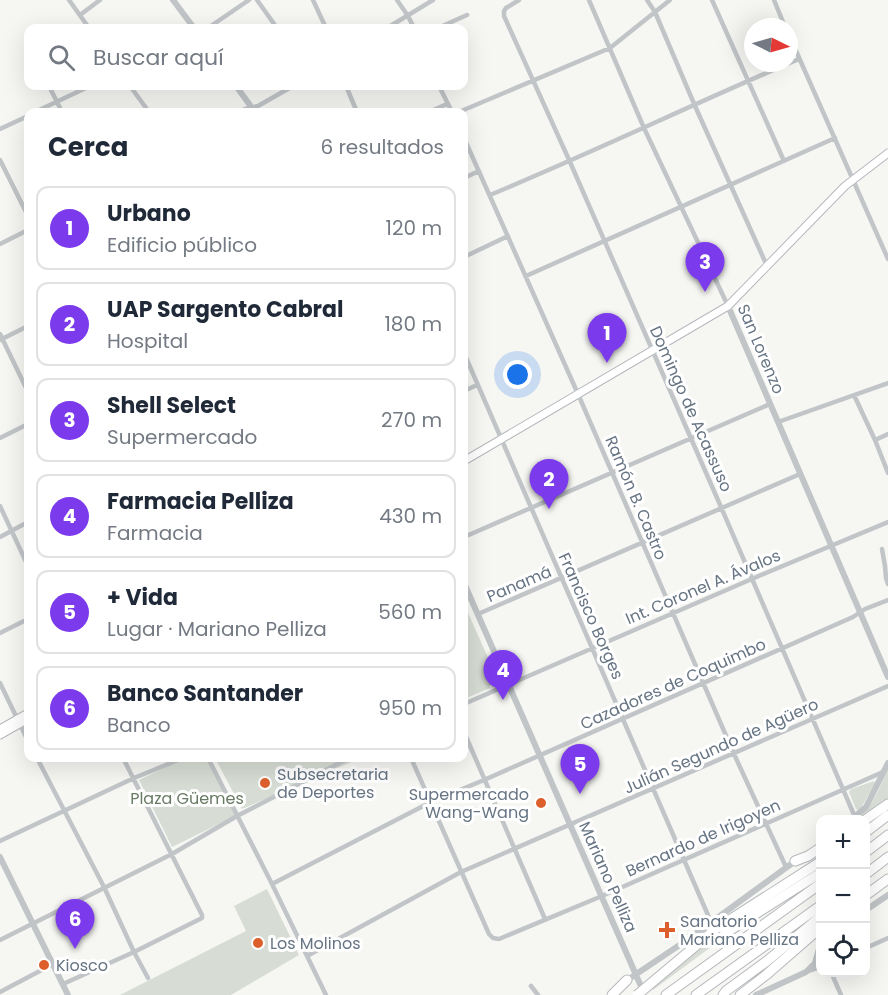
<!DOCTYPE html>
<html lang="es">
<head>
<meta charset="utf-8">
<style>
  :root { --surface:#fff; --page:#f2f2f3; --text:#1f2937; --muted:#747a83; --line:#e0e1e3; --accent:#7c3aed }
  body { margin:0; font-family:Poppins,sans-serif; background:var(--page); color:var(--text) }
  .controls { position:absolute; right:18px; bottom:18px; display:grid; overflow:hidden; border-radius:12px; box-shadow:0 6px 24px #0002 }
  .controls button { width:54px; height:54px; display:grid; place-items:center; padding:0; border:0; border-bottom:2px solid var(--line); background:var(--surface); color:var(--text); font:30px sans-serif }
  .compass { position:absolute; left:744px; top:18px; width:54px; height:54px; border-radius:50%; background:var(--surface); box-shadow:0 6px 24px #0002; rotate:95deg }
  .you { position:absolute; left:518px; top:375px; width:21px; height:21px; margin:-15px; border:4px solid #fff; border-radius:50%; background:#1a73e8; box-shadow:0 0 0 9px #1a73e833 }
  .badge { display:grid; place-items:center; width:39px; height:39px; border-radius:50%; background:var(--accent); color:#fff; font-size:20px; font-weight:700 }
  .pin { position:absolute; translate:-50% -50px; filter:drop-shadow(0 2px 3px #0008) }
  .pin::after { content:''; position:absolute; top:32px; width:21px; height:18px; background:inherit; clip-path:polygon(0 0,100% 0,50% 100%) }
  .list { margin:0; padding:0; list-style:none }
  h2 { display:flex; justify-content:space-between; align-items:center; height:78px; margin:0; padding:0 24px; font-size:26px }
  h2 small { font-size:20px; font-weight:400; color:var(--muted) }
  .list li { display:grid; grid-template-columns:39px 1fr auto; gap:18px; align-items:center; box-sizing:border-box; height:84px; margin:0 12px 12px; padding:0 12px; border:2px solid var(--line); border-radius:12px }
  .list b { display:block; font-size:22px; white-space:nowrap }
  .list p { margin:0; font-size:20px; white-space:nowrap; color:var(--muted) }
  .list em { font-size:20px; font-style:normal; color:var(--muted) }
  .icon { flex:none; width:33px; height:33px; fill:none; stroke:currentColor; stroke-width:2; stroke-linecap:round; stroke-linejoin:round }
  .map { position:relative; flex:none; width:888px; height:995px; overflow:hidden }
  .search { position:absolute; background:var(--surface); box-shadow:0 6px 24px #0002; left:24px; top:24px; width:444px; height:66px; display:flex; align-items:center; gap:15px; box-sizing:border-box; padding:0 21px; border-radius:12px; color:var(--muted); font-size:22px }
  .panel { position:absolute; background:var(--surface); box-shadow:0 6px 24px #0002; left:24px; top:108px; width:444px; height:654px; border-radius:12px }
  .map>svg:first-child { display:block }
  .green { fill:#d7ddd4 }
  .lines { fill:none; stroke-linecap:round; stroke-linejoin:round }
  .secondary-casing { stroke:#b4b8bd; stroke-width:9 }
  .motorway-casing { stroke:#b6b9bc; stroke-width:11 }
  .minor { stroke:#c1c5c8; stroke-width:4.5 }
  .tertiary { stroke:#c1c5c8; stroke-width:6 }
  .secondary { stroke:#fff; stroke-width:7 }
  .motorway { stroke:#fff; stroke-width:9 }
  .motorway-bridge-casing { stroke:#b6b9bc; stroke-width:11; stroke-linecap:butt }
  .motorway-bridge { stroke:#fff; stroke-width:9 }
  .poi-dot { fill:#dd602c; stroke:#fff; stroke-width:2 }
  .labels { text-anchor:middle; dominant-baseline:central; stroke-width:6; stroke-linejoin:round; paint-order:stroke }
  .street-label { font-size:16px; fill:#667483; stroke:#fff }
  .poi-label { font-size:16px; fill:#667483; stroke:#fff; text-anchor:start }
  .park-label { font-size:16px; fill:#687a64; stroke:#fff }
</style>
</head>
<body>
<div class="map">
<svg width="888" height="995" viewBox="0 0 888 995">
  <rect width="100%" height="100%" fill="#f6f6f3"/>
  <path class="green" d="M464,604L499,682L489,686L490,688L464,699Z
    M185,758H207L235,816L172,847L139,780Z
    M215,758H361L242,809Z
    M888,769V801L862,819L856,820C873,807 879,788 888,769Z
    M874,781L875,783L861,808L858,810L856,809L849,792L851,789Z
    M267,889L299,955L231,995H120L246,931L234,906Z
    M719,941L653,990V987L702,944Z"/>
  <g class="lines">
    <g class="secondary-casing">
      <path id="secondary" d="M464,461L728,306L845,186L888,153
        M0,729L28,713
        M0,735L28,719"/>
    </g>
    <g class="motorway-casing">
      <path id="motorway" d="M865,820L888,804
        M866,832L888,815
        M866,852L888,835
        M795,861L808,856L820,848
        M866,874L888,857
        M866,895L888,879
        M717,928L820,862
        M687,940L714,938L721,936L817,875L820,874
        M612,995L627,980
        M666,995L820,884
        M696,995L820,906
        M723,995L726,991L767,961L820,917
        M740,995L766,975L820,928"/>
    </g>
    <path class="minor" d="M69,0L89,28
      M257,0L277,28
      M313,0L326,28
      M397,0L408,16L414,28
      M519,0L506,8L504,11V16L570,162L721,507L855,817
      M589,0L644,128L728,306
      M647,0L655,12L695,106L767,266
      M712,0L784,161
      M774,0L785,27
      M80,15L100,0
      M208,28L249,0
      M387,28L433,0
      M438,28L467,15
      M789,35L888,259
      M49,86L62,112
      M130,86L149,112
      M346,86L357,112
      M439,86L452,112
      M35,112L90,86
      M239,112L245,109L258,106L293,86
      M429,112L447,104
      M459,112L610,48L670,0
      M0,129L28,116
      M464,138L578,394L734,754L786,867
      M0,160L28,216
      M464,178L479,171
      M490,195C594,152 695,103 799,59
      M0,244L28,230
      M464,257L508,236
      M526,276L835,138
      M0,334L28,392
      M0,340L28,326
      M464,353L711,922
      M464,391L477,385
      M854,395L875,440L888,473
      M778,422L888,383
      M0,438L28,424
      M875,440L888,434
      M0,506L28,566
      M0,537L28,522
      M464,537L770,404
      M882,549L885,566L886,578L888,584
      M478,614C585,568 692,520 800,474
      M0,633L28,619
      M0,683L28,741
      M464,704L761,575L888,522
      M464,732L545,919
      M37,758L104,887L134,952L148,978
      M208,758L272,884L326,995
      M411,758L489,934L493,938L499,939L602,896L883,772
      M0,841L134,778L183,758
      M272,884L431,802L484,780L853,617L865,609L888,600
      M0,940L172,854L237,816L349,758
      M866,948L888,938
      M307,956L461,872L888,686
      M808,971L820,967
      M831,972L841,995
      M63,984L134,952L202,918V915L123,758
      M531,986L538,995
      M0,992L53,964"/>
    <path class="tertiary" d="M173,0L194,28
      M236,86L255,112
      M728,306L888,677
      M464,583L640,984
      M851,820L866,807L888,763
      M0,857L68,995
      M866,910L888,895
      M626,981L687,940L798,859
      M756,995L806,972L815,963L820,945"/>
    <use href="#secondary" class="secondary"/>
    <use href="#motorway" class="motorway"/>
    <g class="motorway-bridge-casing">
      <path id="motorway-bridge" d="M637,995L717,928"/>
    </g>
    <use href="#motorway-bridge" class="motorway-bridge"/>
  </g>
  <g class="poi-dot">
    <circle cx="265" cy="783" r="6"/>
    <circle cx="541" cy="803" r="6"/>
    <path d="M664 921h6v6h6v6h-6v6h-6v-6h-6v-6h6z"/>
    <circle cx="258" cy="943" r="6"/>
    <circle cx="44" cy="965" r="6"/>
  </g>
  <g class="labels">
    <g class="street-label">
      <text transform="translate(761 349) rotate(67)">San Lorenzo</text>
      <text transform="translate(691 409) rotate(66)">Domingo de Acassuso</text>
      <text transform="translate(636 498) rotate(67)">Ramón B. Castro</text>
      <text transform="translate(519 584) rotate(-23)">Panamá</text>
      <text transform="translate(703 587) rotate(-23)">Int. Coronel A. Ávalos</text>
      <text transform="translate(591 616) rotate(66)">Francisco Borges</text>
      <text transform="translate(673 684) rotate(-24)">Cazadores de Coquimbo</text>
      <text transform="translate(721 746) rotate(-24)">Julián Segundo de Agüero</text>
      <text transform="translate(703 838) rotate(-24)">Bernardo de Irigoyen</text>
      <text transform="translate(608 877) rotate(66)">Mariano Pelliza</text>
    </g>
    <g class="poi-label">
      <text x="277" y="774">Subsecretaria<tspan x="277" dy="18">de Deportes</tspan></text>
      <text x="529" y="794" text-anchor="end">Supermercado<tspan x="529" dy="18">Wang-Wang</tspan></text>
      <text x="680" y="921">Sanatorio<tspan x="680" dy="18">Mariano Pelliza</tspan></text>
      <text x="270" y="943">Los Molinos</text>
      <text x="56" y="965">Kiosco</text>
    </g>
    <g class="park-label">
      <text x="187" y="798">Plaza Güemes</text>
    </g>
  </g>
</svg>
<div class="controls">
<button>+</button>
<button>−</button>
<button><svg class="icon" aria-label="locate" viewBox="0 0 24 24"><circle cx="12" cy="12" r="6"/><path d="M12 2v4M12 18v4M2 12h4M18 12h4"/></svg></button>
</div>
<svg class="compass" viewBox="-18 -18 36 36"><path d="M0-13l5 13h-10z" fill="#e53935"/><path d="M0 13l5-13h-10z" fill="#747a83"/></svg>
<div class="you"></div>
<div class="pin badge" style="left:607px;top:363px">1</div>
<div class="pin badge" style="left:549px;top:509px">2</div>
<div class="pin badge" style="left:705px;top:292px">3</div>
<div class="pin badge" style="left:503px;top:700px">4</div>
<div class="pin badge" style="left:580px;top:794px">5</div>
<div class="pin badge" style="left:75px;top:949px">6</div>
<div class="search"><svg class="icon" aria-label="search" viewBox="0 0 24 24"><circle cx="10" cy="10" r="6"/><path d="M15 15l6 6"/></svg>Buscar aquí</div>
<section class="panel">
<h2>Cerca<small>6 resultados</small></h2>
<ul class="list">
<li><span class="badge">1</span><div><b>Urbano</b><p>Edificio público</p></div><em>120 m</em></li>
<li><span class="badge">2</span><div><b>UAP Sargento Cabral</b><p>Hospital</p></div><em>180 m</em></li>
<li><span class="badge">3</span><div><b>Shell Select</b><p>Supermercado</p></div><em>270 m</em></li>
<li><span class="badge">4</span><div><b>Farmacia Pelliza</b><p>Farmacia</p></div><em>430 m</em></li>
<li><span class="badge">5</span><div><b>+ Vida</b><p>Lugar · Mariano Pelliza</p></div><em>560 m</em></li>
<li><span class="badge">6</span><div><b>Banco Santander</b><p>Banco</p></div><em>950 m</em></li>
</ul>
</section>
</div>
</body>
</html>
